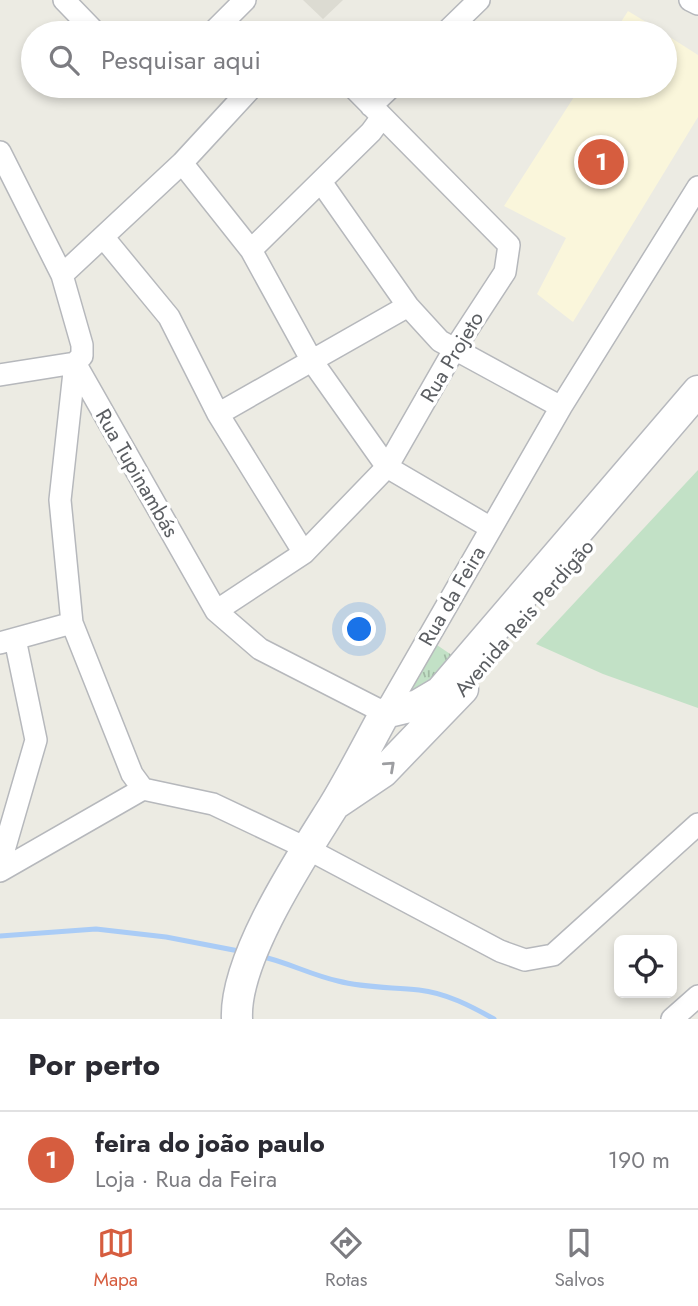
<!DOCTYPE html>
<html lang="pt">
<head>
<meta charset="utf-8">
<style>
  :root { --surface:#fff; --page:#f7f7f7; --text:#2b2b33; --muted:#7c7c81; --line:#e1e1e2; --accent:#d65d3f }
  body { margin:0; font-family:Jost,sans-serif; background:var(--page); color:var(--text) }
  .controls { position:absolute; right:21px; bottom:21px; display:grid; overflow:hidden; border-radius:10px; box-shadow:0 4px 10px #0003 }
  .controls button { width:63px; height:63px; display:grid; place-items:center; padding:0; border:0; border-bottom:2px solid var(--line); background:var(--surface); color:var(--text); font:35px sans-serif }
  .you { position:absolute; left:360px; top:630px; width:24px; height:24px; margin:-18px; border:5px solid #fff; border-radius:50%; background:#1a73e8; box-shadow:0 0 0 10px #1a73e833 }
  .badge { display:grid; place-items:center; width:46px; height:46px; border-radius:50%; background:var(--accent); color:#fff; font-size:23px; font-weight:700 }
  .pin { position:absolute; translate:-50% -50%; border:4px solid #fff; box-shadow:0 2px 7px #0006 }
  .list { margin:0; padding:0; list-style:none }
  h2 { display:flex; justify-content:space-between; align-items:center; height:91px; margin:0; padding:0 28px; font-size:30px }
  h2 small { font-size:23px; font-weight:400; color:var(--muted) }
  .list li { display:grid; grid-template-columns:46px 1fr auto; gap:21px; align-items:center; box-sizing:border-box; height:98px; padding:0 28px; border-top:2px solid var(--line) }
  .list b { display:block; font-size:26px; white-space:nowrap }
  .list p { margin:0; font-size:23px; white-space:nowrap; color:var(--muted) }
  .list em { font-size:23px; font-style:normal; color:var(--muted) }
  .icon { flex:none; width:38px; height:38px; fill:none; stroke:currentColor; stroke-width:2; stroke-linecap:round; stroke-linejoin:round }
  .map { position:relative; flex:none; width:698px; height:1019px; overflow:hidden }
  .search { position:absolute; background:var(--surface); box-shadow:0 4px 10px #0003; left:21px; right:21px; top:21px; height:77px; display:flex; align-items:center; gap:18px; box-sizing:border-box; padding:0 24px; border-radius:38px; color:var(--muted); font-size:26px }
  .sheet { height:189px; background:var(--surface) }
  nav { display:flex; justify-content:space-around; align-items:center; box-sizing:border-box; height:98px; border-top:2px solid var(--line); background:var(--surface); font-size:19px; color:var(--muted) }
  nav a { display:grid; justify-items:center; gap:4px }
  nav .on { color:var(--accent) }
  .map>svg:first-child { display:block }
  .commercial { fill:#faf6db }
  .education { fill:#dcdbd2 }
  .grass { fill:#c2e1c6 }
  .park { fill:url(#park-tufts) }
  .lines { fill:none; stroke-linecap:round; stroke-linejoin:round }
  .stream { stroke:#aaccf6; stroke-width:5 }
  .street-casing { stroke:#b6b8bc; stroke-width:24 }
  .secondary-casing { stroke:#b7b9be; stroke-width:33 }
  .street { stroke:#fff; stroke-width:21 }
  .secondary { stroke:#fff; stroke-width:30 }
  .oneway { stroke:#9d9ea1 }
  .labels { text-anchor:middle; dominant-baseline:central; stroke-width:7; stroke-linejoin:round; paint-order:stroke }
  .street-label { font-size:21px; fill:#5b5e62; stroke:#fff }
</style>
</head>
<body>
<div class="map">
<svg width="698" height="1019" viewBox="0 0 698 1019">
  <defs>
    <pattern id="park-tufts" width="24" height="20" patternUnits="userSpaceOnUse" patternTransform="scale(1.75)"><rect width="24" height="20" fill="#c2e1c6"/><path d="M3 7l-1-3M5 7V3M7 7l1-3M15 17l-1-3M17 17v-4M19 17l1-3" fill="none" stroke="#a1baa4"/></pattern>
  </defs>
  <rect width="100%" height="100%" fill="#ecebe3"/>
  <path class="commercial" d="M628,11L664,33H614Z
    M665,34L698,55V117L573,322L537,294L566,238L504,206L581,86H665Z"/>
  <path class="education" d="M303,0H343L323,19Z"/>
  <path class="grass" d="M698,470V708L603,674L536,644Z"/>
  <path class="park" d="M434,643L456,658L419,698L400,697Z"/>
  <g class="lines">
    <path class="stream" d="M0,936L96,929L166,937L244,952
      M260,956C287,962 311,975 338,981C365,988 391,987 419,990C446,993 471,1006 494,1019"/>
    <g class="street-casing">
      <path id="street" d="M64,0L96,33
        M690,0L698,4
        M212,33L245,0
        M445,33L479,0
        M371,106L392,86
        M0,152L62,275L82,345V356L75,363
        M182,163L251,250L312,361L387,467L491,528
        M321,182L408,306L440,341L561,407
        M104,238L169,317L218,414L304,553
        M251,250L371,132L382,117
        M62,275L182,163L253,86
        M75,363L216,611L260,649L385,713L561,407L698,187
        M75,363L60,500L72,623L132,774L143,789L213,804L306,848L500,951L525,960L553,955L698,824
        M0,375L75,363
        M218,414L408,306
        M216,611L304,553L387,467L454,350L505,272L509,245L352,86
        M0,643L72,623
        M0,864L36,740L15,639
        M0,871L143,789
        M672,1019L698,996"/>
    </g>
    <g class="secondary-casing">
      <path id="secondary" d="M337,803L383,772L463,689
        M237,1019C234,959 301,858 333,807C352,776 368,744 385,713L418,705L440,692L698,391"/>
    </g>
    <use href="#street" class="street"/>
    <use href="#secondary" class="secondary"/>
  </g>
  <defs><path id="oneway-chevron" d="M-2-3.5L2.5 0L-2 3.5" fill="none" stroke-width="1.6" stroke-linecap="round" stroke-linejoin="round" transform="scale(1.75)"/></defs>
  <use class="oneway" href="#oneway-chevron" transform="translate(390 766) rotate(-42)"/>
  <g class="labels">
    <g class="street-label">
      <text transform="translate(452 357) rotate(-59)">Rua Projeto</text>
      <text transform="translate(137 473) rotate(60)">Rua Tupinambás</text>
      <text transform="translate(452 596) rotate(-60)">Rua da Feira</text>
      <text transform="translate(524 618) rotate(-49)">Avenida Reis Perdigão</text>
    </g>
  </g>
</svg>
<div class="controls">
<button><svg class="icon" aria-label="locate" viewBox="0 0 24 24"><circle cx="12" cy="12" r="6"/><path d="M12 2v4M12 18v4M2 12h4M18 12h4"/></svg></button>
</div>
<div class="you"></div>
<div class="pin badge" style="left:601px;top:162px">1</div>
<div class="search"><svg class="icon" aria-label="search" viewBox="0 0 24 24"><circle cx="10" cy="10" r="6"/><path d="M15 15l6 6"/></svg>Pesquisar aqui</div>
</div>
<section class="sheet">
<h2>Por perto<small></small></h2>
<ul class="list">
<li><span class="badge">1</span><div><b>feira do joão paulo</b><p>Loja · Rua da Feira</p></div><em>190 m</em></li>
</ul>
</section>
<nav>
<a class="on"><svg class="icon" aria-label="map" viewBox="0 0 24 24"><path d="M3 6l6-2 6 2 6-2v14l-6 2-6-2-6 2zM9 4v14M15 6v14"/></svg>Mapa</a>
<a><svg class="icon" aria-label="directions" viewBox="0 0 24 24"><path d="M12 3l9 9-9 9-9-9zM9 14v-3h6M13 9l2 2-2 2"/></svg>Rotas</a>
<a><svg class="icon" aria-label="saved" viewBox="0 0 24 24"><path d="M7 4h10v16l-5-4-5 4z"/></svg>Salvos</a>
</nav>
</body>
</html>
